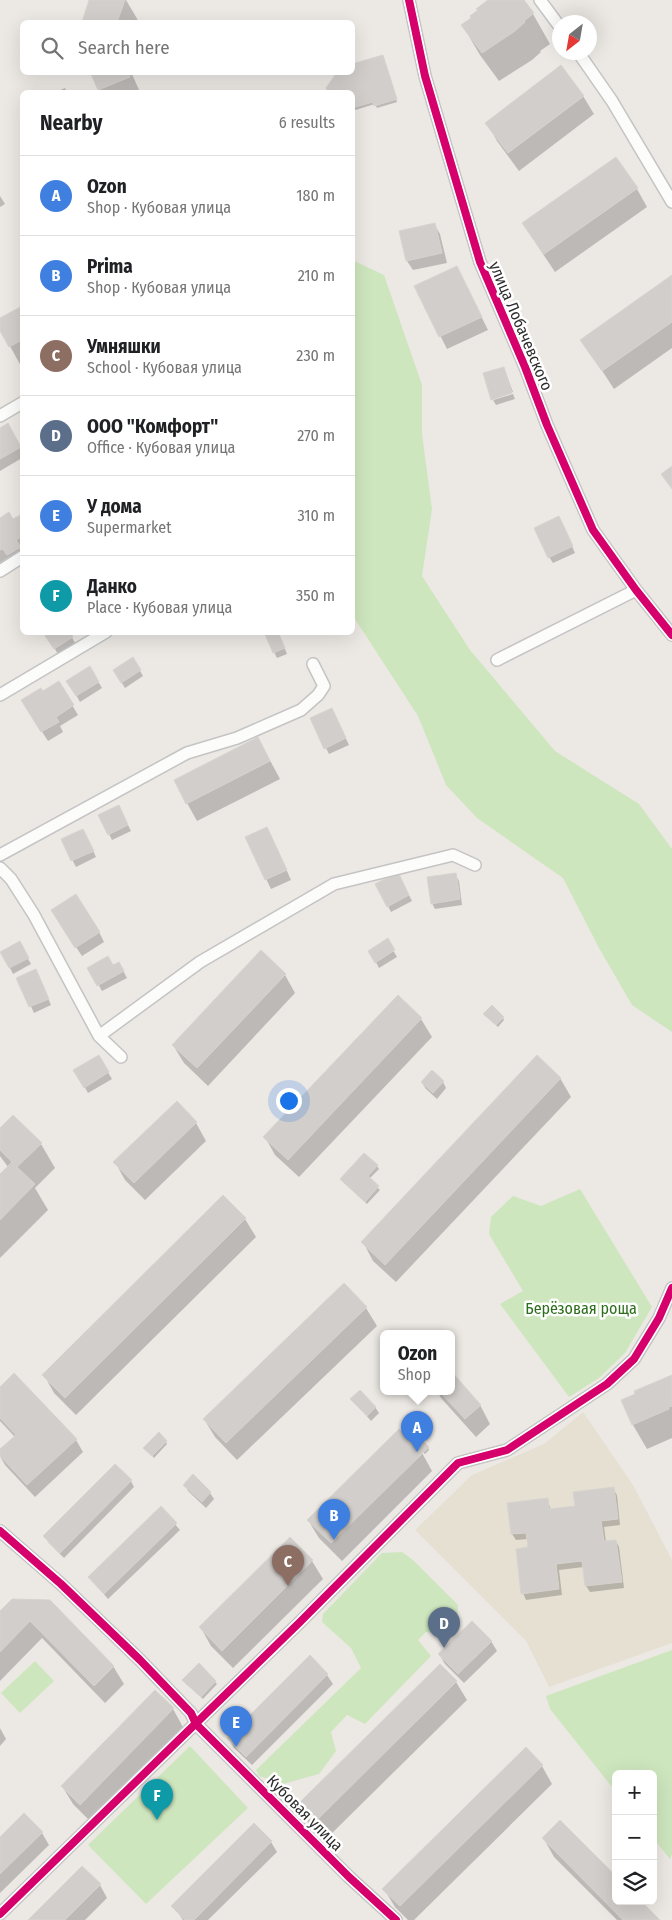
<!DOCTYPE html>
<html lang="en">
<head>
<meta charset="utf-8">
<style>
  :root { --surface:#fff; --page:#f2f2f2; --text:#202124; --muted:#757577; --line:#e0e0e0; --accent:#db2777 }
  body { margin:0; font-family:"Fira Sans Condensed",sans-serif; background:var(--page); color:var(--text) }
  .controls { position:absolute; right:15px; bottom:15px; display:grid; overflow:hidden; border-radius:8px; box-shadow:0 5px 20px #0002 }
  .controls button { width:45px; height:45px; display:grid; place-items:center; padding:0; border:0; border-bottom:1px solid var(--line); background:var(--surface); color:var(--text); font:25px sans-serif }
  .compass { position:absolute; left:552px; top:15px; width:45px; height:45px; border-radius:50%; background:var(--surface); box-shadow:0 5px 20px #0002; rotate:211deg }
  .you { position:absolute; left:288px; top:1100px; width:18px; height:18px; margin:-12px; border:4px solid #fff; border-radius:50%; background:#1a73e8; box-shadow:0 0 0 8px #1a73e833 }
  .badge { display:grid; place-items:center; width:32px; height:32px; border-radius:50%; background:var(--accent); color:#fff; font-size:16px; font-weight:700 }
  .pin { position:absolute; translate:-50% -41px; filter:drop-shadow(0 1px 2px #0008) }
  .pin::after { content:''; position:absolute; top:26px; width:18px; height:15px; background:inherit; clip-path:polygon(0 0,100% 0,50% 100%) }
  .popup { position:absolute; left:380px; top:1330px; width:75px; height:65px; box-sizing:border-box; display:grid; place-content:center; border-radius:8px; background:var(--surface); filter:drop-shadow(0 1px 4px #0005); font-size:16px; white-space:nowrap; color:var(--muted) }
  .popup b { font-size:19px; color:var(--text) }
  .popup::after { content:''; position:absolute; left:50%; top:100%; margin-left:-10px; border:10px solid transparent; border-top-color:var(--surface) }
  .list { margin:0; padding:0; list-style:none }
  h2 { display:flex; justify-content:space-between; align-items:center; height:65px; margin:0; padding:0 20px; font-size:21px }
  h2 small { font-size:16px; font-weight:400; color:var(--muted) }
  .list li { display:grid; grid-template-columns:32px 1fr auto; gap:15px; align-items:center; box-sizing:border-box; height:80px; padding:0 20px; border-top:1px solid var(--line) }
  .list b { display:block; font-size:19px; white-space:nowrap }
  .list p { margin:0; font-size:16px; white-space:nowrap; color:var(--muted) }
  .list em { font-size:16px; font-style:normal; color:var(--muted) }
  .icon { flex:none; width:28px; height:28px; fill:none; stroke:currentColor; stroke-width:2; stroke-linecap:round; stroke-linejoin:round }
  .map { position:relative; flex:none; width:672px; height:1920px; overflow:hidden }
  .search { position:absolute; background:var(--surface); box-shadow:0 5px 20px #0002; left:20px; top:20px; width:335px; height:55px; display:flex; align-items:center; gap:12px; box-sizing:border-box; padding:0 18px; border-radius:8px; color:var(--muted); font-size:19px }
  .panel { position:absolute; background:var(--surface); box-shadow:0 5px 20px #0002; left:20px; top:90px; width:335px; height:545px; border-radius:8px }
  .map>svg:first-child { display:block }
  .education { fill:#e6e0d3 }
  .green { fill:#cee6be }
  .shadow { fill:#0003 }
  .building { fill:#d1cecb; stroke:#d7d4d0 }
  .lines { fill:none; stroke-linecap:round; stroke-linejoin:round }
  .minor-casing { stroke:#c5c4c5; stroke-width:14 }
  .minor { stroke:#fcfcfb; stroke-width:11 }
  .cycleway-casing { stroke:#fff; stroke-width:11 }
  .cycleway { stroke:#d6006c; stroke-width:8 }
  .labels { text-anchor:middle; dominant-baseline:central; stroke-width:5; stroke-linejoin:round; paint-order:stroke }
  .street-label { font-size:16px; fill:#2e2e2e; stroke:#fff }
  .park-label { font-size:16px; fill:#2c6e1b; stroke:#fff }
</style>
</head>
<body>
<div class="map">
<svg width="672" height="1920" viewBox="0 0 672 1920">
  <rect width="100%" height="100%" fill="#ece8e4"/>
  <path class="education" d="M583,1412L633,1485L672,1560V1643L549,1687L526,1641L415,1530L472,1475L544,1444Z"/>
  <path class="green" d="M352,260L384,275L422,385V434L432,509L422,576L470,650L555,751L639,804L672,849V1032L632,1005L599,948L563,878L477,818L446,785L418,716L353,616Z
    M580,1189L652,1307L625,1353L599,1378L569,1397L500,1304L523,1291L489,1234L491,1217L513,1196L541,1206Z
    M402,1552L413,1560L458,1605V1614L435,1633L426,1632L418,1640L431,1656L365,1724L347,1715L331,1732L336,1751L319,1774L283,1784L259,1776L256,1770L361,1668L351,1648L322,1622L323,1614L382,1553Z
    M672,1650V1854L670,1859L653,1838V1774H616V1792L550,1709L546,1696Z
    M35,1661L54,1681L20,1713L1,1693Z
    M190,1746L248,1808L146,1904L88,1845Z"/>
  <path class="shadow" d="M91,0H126L139,22H83Z
    M490,0H522L533,14L550,44L540,51L541,52L532,60L499,81L480,55L463,26Z
    M384,59L397,102L377,108L375,104L352,111V92H329L327,88L352,72Z
    M92,72H131L140,92H100Z
    M65,88L67,92H56Z
    M583,96L594,114L519,171L497,141L487,123Z
    M637,189L647,207L555,272L523,224Z
    M0,196L5,204L0,207Z
    M434,224L440,234L447,263L413,270L407,261L401,232Z
    M457,268L488,330L447,349L416,287Z
    M672,277V348L614,389L582,340Z
    M22,307V368L0,328V320Z
    M504,368L513,392L492,398Z
    M513,394L515,399L496,405L493,400Z
    M7,425L22,452V458L0,471V429Z
    M21,515L22,549L21,550L22,553L13,564L9,557L0,563V519L13,521Z
    M562,524L575,553L553,563L549,557Z
    M69,632L75,643L58,654L47,636Z
    M278,632L287,654L277,658L274,652Z
    M133,659L143,676L125,688L114,670Z
    M90,668L102,688L80,702L68,681Z
    M59,683L78,715L60,726L63,732L48,741L28,710L42,693Z
    M335,716L349,745L329,754L326,748Z
    M258,738L280,779L197,821L187,803Z
    M122,813L131,831L112,840L109,834Z
    M86,836L96,857L76,867L62,840Z
    M246,837L272,838L291,880L271,889Z
    M455,874L459,881L462,905L435,909L432,903Z
    M401,880L412,901L391,912L388,906Z
    M58,920L99,932L104,942L82,956Z
    M387,940L397,957L379,968L370,951Z
    M19,943L31,964L13,974L2,952Z
    M119,963L127,978L102,991L89,968L113,967Z
    M285,975L295,993L208,1086L184,1063L173,1045Z
    M39,977L51,1005L34,1013L18,978Z
    M398,997L421,1019L432,1037L299,1177L275,1155L265,1137Z
    M486,1016L503,1018L504,1020L498,1027Z
    M98,1056L112,1079L88,1093L75,1070Z
    M560,1078L571,1097L396,1282L373,1261L363,1242Z
    M443,1082L446,1088L437,1099L426,1089L422,1083Z
    M196,1123L206,1141L145,1200L125,1180L115,1162Z
    M0,1130L41,1144L55,1168L35,1188L48,1210L0,1258V1175L8,1167L0,1156Z
    M377,1166L379,1169L369,1179L380,1190L367,1204L341,1180Z
    M245,1219L256,1237L76,1415L54,1393L44,1375Z
    M344,1285L366,1308L377,1326L237,1460L215,1437L204,1419Z
    M451,1373L480,1405L490,1424L476,1437L441,1398L437,1391H451Z
    M672,1376V1438L647,1449L633,1425L623,1400Z
    M0,1389L76,1440L83,1452L35,1497L5,1465L0,1456V1451L15,1437L0,1421Z
    M352,1399L375,1407L379,1413L371,1421Z
    M166,1442L167,1444L154,1458L147,1450Z
    M417,1446L428,1447L429,1450L425,1454L421,1451L432,1471L342,1561L319,1538L308,1520L420,1451Z
    M193,1476L210,1493L214,1499L206,1508L188,1491L185,1485Z
    M131,1481L134,1487L64,1558L48,1542L45,1536Z
    M613,1489L617,1495L620,1525L604,1527L606,1542L616,1541L619,1547L624,1588L590,1592L586,1586L584,1567L559,1570L562,1595L526,1600L523,1593L530,1549L528,1539L516,1540L512,1534L547,1499L551,1510L576,1507Z
    M161,1508L180,1530L108,1599L89,1577Z
    M290,1539L312,1561L323,1579L233,1668L211,1646L201,1628Z
    M12,1600L113,1666L124,1684L105,1703L42,1638L0,1681V1612Z
    M491,1641L497,1651L464,1683L445,1664L439,1654Z
    M310,1657L327,1675L333,1684L252,1765L234,1748L229,1738Z
    M440,1666L456,1682L467,1700L325,1840L309,1824L299,1805Z
    M215,1682L217,1684L203,1699L185,1683Z
    M155,1691L173,1709L183,1727L91,1822L73,1804L62,1786Z
    M0,1728L6,1739L0,1746Z
    M542,1766L552,1784L414,1920H408L395,1907L384,1889Z
    M254,1825L271,1842L277,1852L208,1920H183L173,1906Z
    M42,1833L49,1845L0,1893V1838Z
    M544,1839L616,1901L658,1920H617L554,1857Z
    M100,1885L107,1898L85,1920H30Z"/>
  <path class="building" d="M89,0H125L117,22H82Z
    M488,0H524L534,13L524,21L525,22L515,31L482,53L461,25L471,18L470,16L478,10L476,9Z
    M383,55L397,99L374,106L373,102L352,108V92H328L326,88L337,72H352V64Z
    M561,65L584,96L508,153L485,123Z
    M90,72H128L130,77L98,90Z
    M616,157L638,188L544,254L522,223Z
    M435,223L442,253L406,261L399,231Z
    M457,266L482,317L439,337L414,286Z
    M672,275V322L602,371L580,340Z
    M22,306V340L9,347L0,331V318Z
    M504,367L512,393L491,400L483,373Z
    M8,423L21,447L0,459V428Z
    M672,466V489L661,474Z
    M9,512L13,519L22,514V536L16,540L21,547L7,555L3,549L0,550V518Z
    M559,516L573,546L548,558L534,528Z
    M50,632H70L73,637L54,649L45,636Z
    M264,632H278L285,648L273,653Z
    M133,657L141,670L121,683L113,670Z
    M90,666L99,682L76,696L66,681Z
    M59,681L74,705L56,717L59,722L41,732L21,700L41,688L43,691Z
    M332,708L346,738L324,749L310,718Z
    M258,737L270,761L186,804L174,780Z
    M119,805L128,825L108,835L98,815Z
    M267,827L287,870L265,880L245,837Z
    M83,829L94,851L71,861L61,839Z
    M398,872L409,895L387,907L375,884Z
    M456,873L460,899L431,904L427,877Z
    M76,894L100,932L75,948L51,910Z
    M388,938L395,950L375,963L368,951Z
    M20,941L29,958L9,968L0,952Z
    M261,950L286,974L197,1068L172,1045Z
    M108,956L113,965L119,962L124,971L97,986L87,968Z
    M36,969L49,999L29,1007L16,978Z
    M398,995L422,1018L288,1160L263,1137Z
    M492,1005L504,1017L496,1025L483,1014Z
    M99,1055L109,1072L84,1088L73,1070Z
    M537,1055L561,1078L385,1265L361,1242Z
    M432,1070L444,1081L433,1093L421,1082Z
    M177,1101L197,1122L134,1183L113,1162Z
    M13,1115L42,1143L17,1167L35,1184L0,1220V1174L12,1162L0,1150V1128Z
    M364,1153L378,1165L368,1176L379,1186L365,1202L340,1179Z
    M223,1195L246,1218L65,1398L42,1375Z
    M344,1283L367,1307L226,1443L203,1419Z
    M451,1371L481,1405L465,1419L439,1391H451Z
    M14,1373L77,1439L27,1485L0,1456V1449L16,1435L0,1418V1387Z
    M672,1375V1406L668,1407L669,1409L632,1425L621,1400L635,1394L634,1391Z
    M360,1390L376,1407L367,1416L350,1399Z
    M399,1429L423,1453L331,1543L307,1520Z
    M159,1432L167,1441L152,1456L143,1448Z
    M422,1440L429,1447L423,1453L416,1445Z
    M115,1464L132,1480L60,1553L43,1536Z
    M193,1474L211,1492L202,1502L183,1485Z
    M614,1487L618,1519L601,1521L604,1541L616,1540L622,1582L585,1586L582,1561L556,1564L559,1589L521,1594L516,1549L528,1547L526,1533L511,1534L507,1503L548,1498L549,1509L575,1506L573,1492Z
    M161,1506L177,1523L104,1594L88,1577Z
    M290,1537L313,1560L222,1651L199,1627Z
    M12,1599L50,1600L114,1666L94,1686L30,1621L0,1652V1611Z
    M472,1621L492,1641L458,1674L438,1654Z
    M310,1655L328,1674L246,1757L227,1738Z
    M199,1663L216,1681L201,1697L182,1680Z
    M440,1664L457,1681L314,1823L297,1805Z
    M155,1690L174,1708L80,1805L61,1786Z
    M526,1747L543,1765L400,1906L382,1889Z
    M24,1813L43,1832L0,1874V1837Z
    M560,1820L616,1876V1901H641L660,1920H623L542,1838Z
    M254,1823L272,1841L194,1920H185L171,1906Z
    M82,1866L101,1884L65,1920H28Z"/>
  <g class="lines">
    <g class="minor-casing">
      <path id="minor" d="M409,0L425,76L480,262L525,367L547,425L593,530L636,590L672,635
        M540,0L560,27
        M578,52L612,101L672,202
        M0,416L22,403
        M0,571L22,557
        M497,660L636,590
        M0,695L106,632
        M0,855L187,753L237,738L301,710L318,695L324,686L313,664
        M0,868L11,879L34,915L99,1036L121,1057
        M99,1036L200,962L334,884L453,855L475,865
        M0,1531L61,1584L140,1660L191,1713L196,1724L349,1877L396,1920
        M0,1914L300,1622L458,1463L507,1450L607,1384L634,1359L659,1318L672,1288"/>
    </g>
    <use href="#minor" class="minor"/>
    <g class="cycleway-casing">
      <path id="cycleway" d="M409,0L425,76L480,262L525,367L547,425L593,530L636,590L672,635
        M0,1531L61,1584L140,1660L191,1713L196,1724L349,1877L396,1920
        M0,1914L300,1622L458,1463L507,1450L607,1384L634,1359L659,1318L672,1288"/>
    </g>
    <use href="#cycleway" class="cycleway"/>
  </g>
  <g class="labels">
    <g class="street-label">
      <text transform="translate(521 326) rotate(67)">улица Лобачевского</text>
      <text transform="translate(305 1813) rotate(45)">Кубовая улица</text>
    </g>
    <g class="park-label">
      <text x="581" y="1308">Берёзовая роща</text>
    </g>
  </g>
</svg>
<div class="controls">
<button>+</button>
<button>−</button>
<button><svg class="icon" aria-label="layers" viewBox="0 0 24 24"><path d="M12 4l9 5-9 5-9-5zM3 14l9 5 9-5"/></svg></button>
</div>
<svg class="compass" viewBox="-18 -18 36 36"><path d="M0-13l5 13h-10z" fill="#e53935"/><path d="M0 13l5-13h-10z" fill="#757577"/></svg>
<div class="you"></div>
<div class="pin badge" style="left:417px;top:1452px;background:#3f7fe0">A</div>
<div class="popup"><b>Ozon</b>Shop</div>
<div class="pin badge" style="left:334px;top:1540px;background:#3f7fe0">B</div>
<div class="pin badge" style="left:288px;top:1586px;background:#8d6e63">C</div>
<div class="pin badge" style="left:444px;top:1648px;background:#5c6f8a">D</div>
<div class="pin badge" style="left:236px;top:1747px;background:#3f7fe0">E</div>
<div class="pin badge" style="left:157px;top:1820px;background:#0f9aa8">F</div>
<div class="search"><svg class="icon" aria-label="search" viewBox="0 0 24 24"><circle cx="10" cy="10" r="6"/><path d="M15 15l6 6"/></svg>Search here</div>
<section class="panel">
<h2>Nearby<small>6 results</small></h2>
<ul class="list">
<li><span class="badge" style="background:#3f7fe0">A</span><div><b>Ozon</b><p>Shop · Кубовая улица</p></div><em>180 m</em></li>
<li><span class="badge" style="background:#3f7fe0">B</span><div><b>Prima</b><p>Shop · Кубовая улица</p></div><em>210 m</em></li>
<li><span class="badge" style="background:#8d6e63">C</span><div><b>Умняшки</b><p>School · Кубовая улица</p></div><em>230 m</em></li>
<li><span class="badge" style="background:#5c6f8a">D</span><div><b>ООО &quot;Комфорт&quot;</b><p>Office · Кубовая улица</p></div><em>270 m</em></li>
<li><span class="badge" style="background:#3f7fe0">E</span><div><b>У дома</b><p>Supermarket</p></div><em>310 m</em></li>
<li><span class="badge" style="background:#0f9aa8">F</span><div><b>Данко</b><p>Place · Кубовая улица</p></div><em>350 m</em></li>
</ul>
</section>
</div>
</body>
</html>
